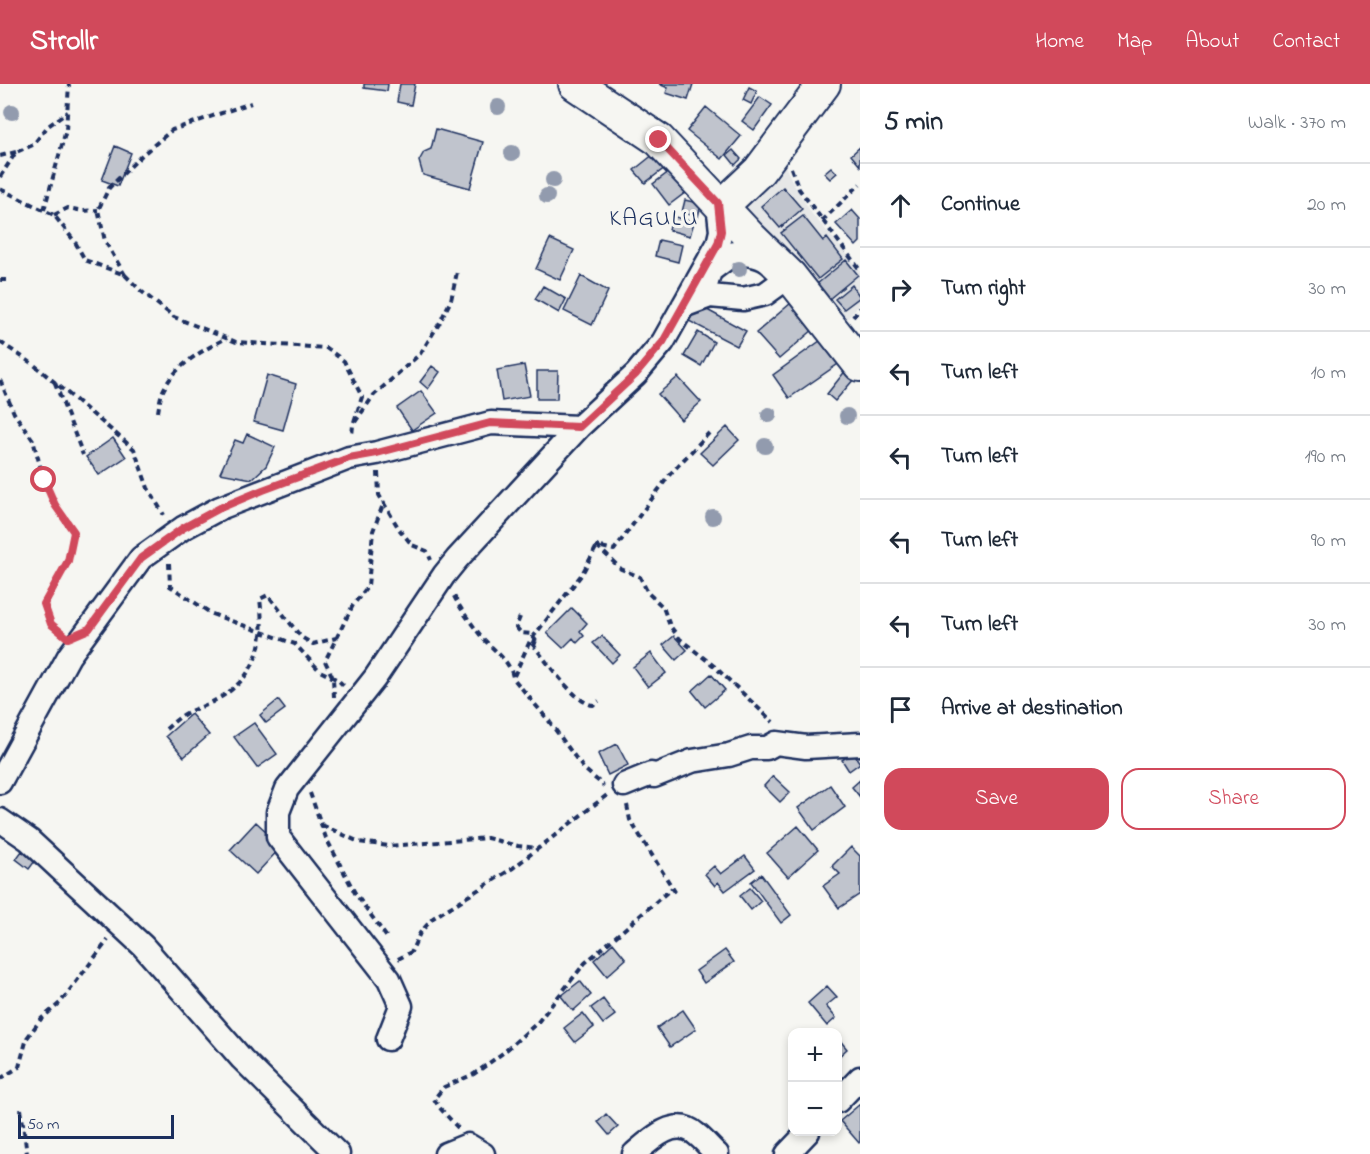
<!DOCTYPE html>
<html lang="en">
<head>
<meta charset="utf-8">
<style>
  :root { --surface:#fff; --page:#f2f2f3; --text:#1f2937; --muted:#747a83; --line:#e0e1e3; --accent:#d1495b }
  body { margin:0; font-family:"Indie Flower",sans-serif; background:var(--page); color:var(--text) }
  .controls { position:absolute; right:18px; bottom:18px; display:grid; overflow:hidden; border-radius:12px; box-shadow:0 3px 9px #0003 }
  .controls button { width:54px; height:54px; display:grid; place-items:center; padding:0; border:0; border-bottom:2px solid var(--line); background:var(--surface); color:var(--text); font:30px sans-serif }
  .scale { position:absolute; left:18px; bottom:15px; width:156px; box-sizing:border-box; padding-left:6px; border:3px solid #1b2f5e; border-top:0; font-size:16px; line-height:21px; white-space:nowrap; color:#1b2f5e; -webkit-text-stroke:4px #f6f6f2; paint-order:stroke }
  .stop { position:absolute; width:18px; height:18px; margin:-14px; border:4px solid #d1495b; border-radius:50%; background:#fff }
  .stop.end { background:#d1495b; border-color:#fff; box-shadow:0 2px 6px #0008 }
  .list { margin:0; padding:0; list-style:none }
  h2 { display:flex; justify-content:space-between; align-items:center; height:78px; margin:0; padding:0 24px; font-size:26px }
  h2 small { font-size:20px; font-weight:400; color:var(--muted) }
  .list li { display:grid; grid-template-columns:39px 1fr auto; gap:18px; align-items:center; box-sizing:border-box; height:84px; padding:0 24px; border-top:2px solid var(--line) }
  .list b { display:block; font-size:22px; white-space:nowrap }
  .list em { font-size:20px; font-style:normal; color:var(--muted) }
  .actions { display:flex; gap:12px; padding:18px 24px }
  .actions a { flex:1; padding:14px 0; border:2px solid var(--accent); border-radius:18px; text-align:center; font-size:21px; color:var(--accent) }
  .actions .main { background:var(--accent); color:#fff }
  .icon { flex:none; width:33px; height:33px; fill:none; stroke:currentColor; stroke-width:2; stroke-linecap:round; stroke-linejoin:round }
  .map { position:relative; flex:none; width:860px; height:1070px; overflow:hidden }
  header { display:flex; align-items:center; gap:36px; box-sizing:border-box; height:84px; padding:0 30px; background:var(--accent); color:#fff }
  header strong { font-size:28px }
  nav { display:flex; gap:33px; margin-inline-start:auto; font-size:21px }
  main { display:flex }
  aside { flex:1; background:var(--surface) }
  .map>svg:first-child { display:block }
  .built { fill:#e6e7e7 }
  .building { fill:#c0c4cd; stroke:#1b2f5e; stroke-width:1.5 }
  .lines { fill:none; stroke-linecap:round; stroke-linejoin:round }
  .street-casing { stroke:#1b2f5e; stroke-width:27 }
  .secondary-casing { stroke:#1b2f5e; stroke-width:36 }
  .path { stroke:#1b2f5e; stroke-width:4; stroke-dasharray:6 4.5; stroke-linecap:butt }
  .street { stroke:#f6f6f2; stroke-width:22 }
  .secondary { stroke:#f6f6f2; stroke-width:32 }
  .tree { fill:#929bae }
  .route { stroke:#d1495b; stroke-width:8 }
  .labels { text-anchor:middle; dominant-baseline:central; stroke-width:6; stroke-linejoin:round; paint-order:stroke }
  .quarter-label { font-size:24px; letter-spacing:1.5px; fill:#1b2f5e; stroke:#f6f6f2 }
</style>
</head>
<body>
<header>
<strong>Strollr</strong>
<nav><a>Home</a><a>Map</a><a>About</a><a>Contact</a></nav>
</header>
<main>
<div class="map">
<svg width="860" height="1070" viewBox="0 0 860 1070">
  <rect width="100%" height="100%" fill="#f6f6f2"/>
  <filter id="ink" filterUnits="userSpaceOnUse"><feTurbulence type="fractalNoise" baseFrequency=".0167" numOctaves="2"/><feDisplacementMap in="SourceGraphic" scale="12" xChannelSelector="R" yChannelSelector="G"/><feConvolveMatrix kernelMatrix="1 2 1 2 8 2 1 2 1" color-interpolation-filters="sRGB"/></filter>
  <g filter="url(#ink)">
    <path class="built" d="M781,73L793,99L812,130L857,182L860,188V219L841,243L752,134L745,122V116Z"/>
    <path class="building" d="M364,0H388L387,7L364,4Z
      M400,0H415L411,21L397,18Z
      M659,0H693L688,16L666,9L668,4Z
      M749,3L757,7L751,20L743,16Z
      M760,13L772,21L754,46L742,37Z
      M706,23L741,52L722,75L687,47Z
      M436,45L483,58L470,104L423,91L419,77L424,68L431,65Z
      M115,62L131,69L118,102L102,96Z
      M860,63V82L851,71Z
      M659,66L670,80L645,99L634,86Z
      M733,66L741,75L735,81L727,71Z
      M831,83L837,89L830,95L824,89Z
      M674,84L690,105L669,121L653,100Z
      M783,103L802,125L780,144L761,122Z
      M685,116L701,120L698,133L682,128Z
      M852,126L860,135V158L856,162L836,140Z
      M672,132L694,138L690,152L669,146Z
      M803,132L823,157L827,154L843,175L818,195L781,149Z
      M550,155L574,166L560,196L536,185Z
      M659,156L682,161L678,178L655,172Z
      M846,176L858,191L829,215L817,200Z
      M581,192L608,207L592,241L564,227Z
      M852,201L860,213L844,225L835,215Z
      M543,202L566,215L559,229L535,215Z
      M791,219L814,245L779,275L756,249Z
      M698,221L746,247L737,262L689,237Z
      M698,248L714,258L701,282L684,272Z
      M824,254L841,278L789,314L773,291Z
      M524,281L530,312L502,317L497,286Z
      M432,282L440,288L428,305L420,298Z
      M846,286L855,294L835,317L827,310Z
      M537,287H558L557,315H537Z
      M267,291L296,300L283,346L254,338Z
      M678,293L701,318L681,336L658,310Z
      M421,307L437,329L412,346L397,324Z
      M727,343L739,356L713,381L700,369Z
      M247,350L275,363L266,382L252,395L220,389L235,356L243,359Z
      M113,354L126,373L99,391L86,373Z
      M572,524L587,539L580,547L584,552L577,559L573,554L563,564L547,549Z
      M602,552L620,571L612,579L593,559Z
      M674,552L687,566L676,576L663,561Z
      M651,569L666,589L648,603L633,583Z
      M711,590L725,606L705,623L692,607Z
      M278,616L285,625L266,639L260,631Z
      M191,630L209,651L184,673L166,652Z
      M254,639L277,670L257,684L234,653Z
      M617,660L628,681L608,691L598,670Z
      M853,669L860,679L849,687L842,676Z
      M773,692L790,708L780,718L764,702Z
      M860,696V713L852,703Z
      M830,701L845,723L814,746L798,724Z
      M256,738L282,762L256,790L230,766Z
      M798,742L818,766L788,793L767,769Z
      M851,763L860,772V810L839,824L823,802L840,790L832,782Z
      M22,767L35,777L29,785L16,775Z
      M745,772L755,785L725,807L718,798L715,802L705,790L714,782L721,790Z
      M761,790L791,831L781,839L751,798Z
      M750,804L761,817L751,826L740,812Z
      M613,859L626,875L607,892L594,876Z
      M725,866L734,878L704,899L696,887Z
      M580,897L591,911L573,927L561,912Z
      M827,902L837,913L826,922L836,934L827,942L808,919Z
      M603,915L615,931L603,940L591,924Z
      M683,926L696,945L670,963L657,944Z
      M583,929L594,943L575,958L564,944Z
      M838,954L847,965L838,973Z
      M860,1020V1058L859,1059L840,1037Z
      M606,1030L618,1043L609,1051L598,1038Z"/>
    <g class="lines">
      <g class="street-casing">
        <path id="street" d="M734,169C766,171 765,176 790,192L765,210L743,215L710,212L683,222L705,205L710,187Z
          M0,698L69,572L141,474L183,444L220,424L349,374L377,369L491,339L579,343
          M624,701L651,690L654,692L692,677L729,671L751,664H767L776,659L806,663L860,660
          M0,736L29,756L143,862L242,975L338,1070
          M388,955L401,922L389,895L278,753V728L287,705L375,594L444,491L457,475L579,343L636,290L663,258L718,160L721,147L718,119
          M838,1017L860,994
          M446,1070L468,1061L483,1070
          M634,1070C651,1055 675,1032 696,1050C704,1056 710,1064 717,1070
          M787,1070L808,1048"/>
      </g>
      <g class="secondary-casing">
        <path id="secondary" d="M575,0L659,56L751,154L790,192L860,281
          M722,122L759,87L824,0"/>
      </g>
      <path class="path" d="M0,72L16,68
        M791,84L799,105L860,186
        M0,93L16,68L33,61L48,42L68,28
        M0,105L54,131L75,158L85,176L125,191L141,207L174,233L236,258L326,264L344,277L362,313L353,341L352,352
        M44,126L66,46L69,0
        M54,131L68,124L83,127L98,126
        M822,137L860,100
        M125,191L105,157L98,126L109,104L142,71L172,46L251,19
        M0,196H7
        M853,233L860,224
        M0,258L33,280L134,365L148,404L164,431
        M0,296L14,329L33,356L44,396L55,421L74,448L68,477L44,520L51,540L62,549
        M55,299L83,371
        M158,328C159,322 160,315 162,309C173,282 203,266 227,254
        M355,338L374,311L420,270L439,240L451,216L457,188
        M709,349L671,389L614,466L597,462L621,485L640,493L648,509L663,523L670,542L680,555L714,582L773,638
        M378,388L379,411L399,445L412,461L427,467L431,476
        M169,479L170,502L212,530L295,560L320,587L338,596L344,602
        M454,512C461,526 471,539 481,552C492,565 511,577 513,594L549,637L583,684L604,702
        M520,533L516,543L521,549L531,550L538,560L530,557C543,572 574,619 593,621L599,617
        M514,592L530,557L582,490L597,462
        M334,613L333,594L325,577L353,521L368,502L373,447L384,418
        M166,645C173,639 180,632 188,628C196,624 206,622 214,617C256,595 266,561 260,515L268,511L301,553L313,560L336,554
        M310,709L326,754L355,809L388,855
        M627,721L630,736L677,811
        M322,741L359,758L389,762L487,754L518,762L538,764
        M398,875L411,868L420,849L433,834L513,784L607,711
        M0,995L19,983L27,954L41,935L60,919L108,856
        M21,1025L27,1070
        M458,1044L439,1023L434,1015L444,1003L474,990L503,969L538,938L585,879L672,804"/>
      <use href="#street" class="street"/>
      <use href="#secondary" class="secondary"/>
    </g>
    <g class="tree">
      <circle cx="498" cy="23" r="8"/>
      <circle cx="12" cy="28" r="8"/>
      <circle cx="512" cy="69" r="8"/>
      <circle cx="553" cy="96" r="8"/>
      <circle cx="547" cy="112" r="8"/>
      <circle cx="739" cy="185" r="8"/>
      <circle cx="769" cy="331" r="8"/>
      <circle cx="847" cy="332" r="8"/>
      <circle cx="765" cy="362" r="8"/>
      <circle cx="713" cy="433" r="8"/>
    </g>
  </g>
  <g class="lines" filter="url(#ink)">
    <path class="route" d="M44,396L55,421L74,448L68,477L44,520L51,540L68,554L89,545L141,474L183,444L220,424L263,406L349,374L377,369L490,339L579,343L636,290L663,258L718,160L721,147L718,119L659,56"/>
  </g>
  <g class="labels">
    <g class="quarter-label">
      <text x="654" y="135">KAGULU</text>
    </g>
  </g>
</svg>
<div class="controls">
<button>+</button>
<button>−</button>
</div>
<div class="scale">50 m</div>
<div class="stop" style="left:44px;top:396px"></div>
<div class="stop end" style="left:659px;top:56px"></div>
</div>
<aside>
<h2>5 min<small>Walk · 370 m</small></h2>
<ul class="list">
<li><svg class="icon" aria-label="ahead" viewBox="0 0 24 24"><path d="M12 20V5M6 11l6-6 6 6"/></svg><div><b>Continue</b></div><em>20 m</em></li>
<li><svg class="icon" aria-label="right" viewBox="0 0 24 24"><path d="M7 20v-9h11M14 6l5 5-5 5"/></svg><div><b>Turn right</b></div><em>30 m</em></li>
<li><svg class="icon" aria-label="left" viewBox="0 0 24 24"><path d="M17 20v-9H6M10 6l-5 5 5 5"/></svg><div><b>Turn left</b></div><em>10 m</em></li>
<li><svg class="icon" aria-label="left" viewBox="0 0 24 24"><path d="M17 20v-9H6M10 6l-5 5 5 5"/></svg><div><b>Turn left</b></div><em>190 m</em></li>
<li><svg class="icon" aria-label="left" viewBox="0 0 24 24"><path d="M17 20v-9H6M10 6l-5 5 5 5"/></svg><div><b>Turn left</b></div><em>90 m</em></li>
<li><svg class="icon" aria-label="left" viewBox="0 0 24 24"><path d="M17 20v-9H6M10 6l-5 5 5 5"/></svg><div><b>Turn left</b></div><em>30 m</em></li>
<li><svg class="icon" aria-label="arrive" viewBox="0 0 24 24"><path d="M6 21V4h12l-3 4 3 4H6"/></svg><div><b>Arrive at destination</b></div></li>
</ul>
<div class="actions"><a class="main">Save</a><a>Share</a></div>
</aside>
</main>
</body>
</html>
